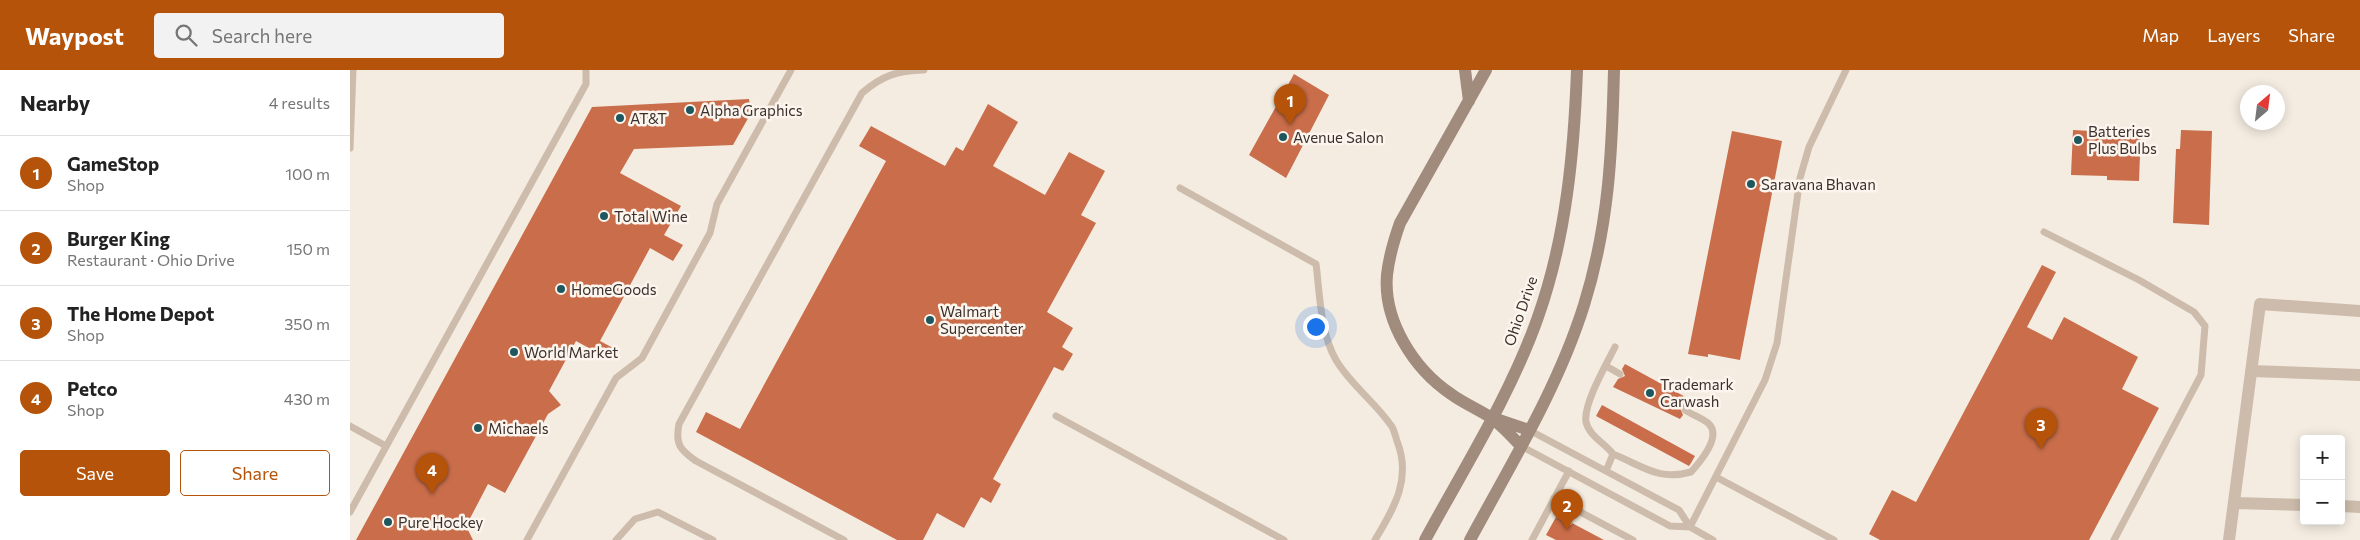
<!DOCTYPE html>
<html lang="en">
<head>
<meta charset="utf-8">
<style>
  :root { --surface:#fff; --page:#f2f2f2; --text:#222; --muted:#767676; --line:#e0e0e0; --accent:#b45309 }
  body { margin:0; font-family:Commissioner,sans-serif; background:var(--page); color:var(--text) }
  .controls { position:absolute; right:15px; bottom:15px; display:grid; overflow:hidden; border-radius:5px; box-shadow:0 2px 12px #0003 }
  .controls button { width:45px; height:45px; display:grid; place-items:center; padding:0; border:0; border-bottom:1px solid var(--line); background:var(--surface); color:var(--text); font:25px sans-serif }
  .compass { position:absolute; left:1890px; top:15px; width:45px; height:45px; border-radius:50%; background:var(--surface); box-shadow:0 2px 12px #0003; rotate:28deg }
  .you { position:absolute; left:965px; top:256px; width:18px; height:18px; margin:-12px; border:4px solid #fff; border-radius:50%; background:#1a73e8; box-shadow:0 0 0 8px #1a73e833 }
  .badge { display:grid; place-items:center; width:32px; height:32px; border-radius:50%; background:var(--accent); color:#fff; font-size:16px; font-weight:700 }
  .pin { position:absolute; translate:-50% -41px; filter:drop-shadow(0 1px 2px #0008) }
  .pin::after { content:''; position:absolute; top:26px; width:18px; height:15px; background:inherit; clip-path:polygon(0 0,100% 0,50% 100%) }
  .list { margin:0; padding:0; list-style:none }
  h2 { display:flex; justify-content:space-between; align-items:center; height:65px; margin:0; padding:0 20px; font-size:21px }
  h2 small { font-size:16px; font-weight:400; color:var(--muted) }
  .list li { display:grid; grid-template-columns:32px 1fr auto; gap:15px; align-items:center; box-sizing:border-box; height:75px; padding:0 20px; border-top:1px solid var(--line) }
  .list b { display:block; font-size:19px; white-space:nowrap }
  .list p { margin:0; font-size:16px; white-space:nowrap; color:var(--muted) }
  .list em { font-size:16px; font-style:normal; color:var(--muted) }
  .actions { display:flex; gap:10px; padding:15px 20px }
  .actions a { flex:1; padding:11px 0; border:1px solid var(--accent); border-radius:5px; text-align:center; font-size:18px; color:var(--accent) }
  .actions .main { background:var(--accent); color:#fff }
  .icon { flex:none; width:28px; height:28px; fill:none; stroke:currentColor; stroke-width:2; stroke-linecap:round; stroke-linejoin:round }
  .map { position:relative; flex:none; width:2010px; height:470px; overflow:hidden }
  header { display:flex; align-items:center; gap:30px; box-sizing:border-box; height:70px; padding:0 25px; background:var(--accent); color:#fff }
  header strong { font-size:24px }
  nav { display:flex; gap:28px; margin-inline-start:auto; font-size:18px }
  .search { width:350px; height:45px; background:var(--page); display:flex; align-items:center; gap:12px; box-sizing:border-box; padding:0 18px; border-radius:5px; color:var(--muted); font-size:19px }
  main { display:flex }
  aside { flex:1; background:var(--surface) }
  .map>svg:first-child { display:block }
  .building { fill:#c96d4a }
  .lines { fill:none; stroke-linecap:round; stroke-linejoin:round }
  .lane { stroke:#cdbcab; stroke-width:7 }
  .street { stroke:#cdbcab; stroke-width:12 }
  .secondary { stroke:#a18b7c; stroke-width:12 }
  .poi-dot { fill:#1e585e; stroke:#fbf5ee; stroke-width:2 }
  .labels { text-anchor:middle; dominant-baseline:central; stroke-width:5; stroke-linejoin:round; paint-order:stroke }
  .poi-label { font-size:15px; fill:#3b302b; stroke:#fbf5ee; text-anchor:start }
  .street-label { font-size:15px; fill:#3b302b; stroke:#fbf5ee }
</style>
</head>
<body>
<header>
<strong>Waypost</strong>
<div class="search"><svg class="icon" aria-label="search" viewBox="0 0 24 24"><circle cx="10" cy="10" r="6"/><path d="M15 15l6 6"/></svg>Search here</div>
<nav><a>Map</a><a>Layers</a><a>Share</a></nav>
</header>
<main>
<aside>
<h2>Nearby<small>4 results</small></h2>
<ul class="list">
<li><span class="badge">1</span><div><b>GameStop</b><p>Shop</p></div><em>100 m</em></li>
<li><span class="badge">2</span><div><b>Burger King</b><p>Restaurant · Ohio Drive</p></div><em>150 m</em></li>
<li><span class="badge">3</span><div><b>The Home Depot</b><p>Shop</p></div><em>350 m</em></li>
<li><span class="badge">4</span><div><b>Petco</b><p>Shop</p></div><em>430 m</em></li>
</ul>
<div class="actions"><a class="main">Save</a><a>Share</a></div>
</aside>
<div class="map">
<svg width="2010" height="470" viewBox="0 0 2010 470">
  <rect width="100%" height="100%" fill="#f4ece1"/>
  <path class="building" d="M944,4L979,25L936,108L899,85Z
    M399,29L401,43L383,75L284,79L270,103L331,136L314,165L333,175L323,191L300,178L250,271L265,279L259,289L226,271L199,321L211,335L198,344L155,423L138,414L116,456L123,470H6L242,37Z
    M638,34L668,52L643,96L695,125L719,82L755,101L731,145L746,153L697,242L723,258L712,277L723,284L713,301L704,297L643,409L651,414L641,433L631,427L614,458L587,443L573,470H547L346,362L356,342L390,359L536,91L509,76L521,56L595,96L606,77L613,81Z
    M1758,57L1791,59L1789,111L1757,110V106L1721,105L1723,60L1758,62Z
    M1831,60L1862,61L1859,155L1823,153L1826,79H1830Z
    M1382,61L1432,71L1390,290L1358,284V287L1338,284Z
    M1692,195L1706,202L1677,257L1702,270L1714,247L1788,287L1772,319L1809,338L1739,470H1530L1519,464L1542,420L1566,432Z
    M1275,294L1341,330L1338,335L1330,338L1333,345L1330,349L1263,317L1268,309L1275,306L1272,299Z
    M1252,335L1345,386L1341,393L1339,396L1246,346Z
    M1206,447L1221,455L1222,453L1254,470H1206L1196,465Z"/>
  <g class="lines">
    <path class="lane" d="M0,78L3,0
      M830,118L966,194C970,225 970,262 986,290C1000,314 1024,331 1040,354C1044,358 1045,365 1047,371C1062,409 1044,438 1025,470
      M1694,162L1789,210L1844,242L1855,256L1851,305L1764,470
      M1256,296L1270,304
      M706,346L934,470
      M0,356L36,376
      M1179,360L1329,440L1340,457
      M1171,376L1320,456L1340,457L1363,470
      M1263,384C1293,396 1308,411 1341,402C1349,393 1372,367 1359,354C1353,348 1342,345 1335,340
      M1256,401L1263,384C1256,374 1239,366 1236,352C1233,334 1257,293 1265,277
      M1366,407L1484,470
      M1204,428L1283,470
      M0,442L236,14V0
      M1340,457L1415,310L1427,273L1450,108L1459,77L1496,0
      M177,470L266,308L292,288L360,163L367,134L441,0
      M266,470L285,449L308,442L363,470
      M494,470L346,391C330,380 325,374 329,354L512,23C533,5 547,1 574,0
      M1182,470L1219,401"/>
    <path class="street" d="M1901,301L2010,305
      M1885,433L1954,435
      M1991,436L2010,437
      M1879,470L1910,234L2010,241"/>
    <path class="secondary" d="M1115,0L1119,31
      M1136,0L1050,153C1044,170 1039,186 1037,205C1033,251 1064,299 1101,324C1113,333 1128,339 1140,347C1152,355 1161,366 1171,376
      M1146,349L1179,360
      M1075,470C1114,398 1161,324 1188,247C1216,168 1224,83 1227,0
      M1120,470C1161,394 1208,318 1234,235C1259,155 1262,83 1264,0"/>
  </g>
  <g class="poi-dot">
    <circle cx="340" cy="40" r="5"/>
    <circle cx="270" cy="48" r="5"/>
    <circle cx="933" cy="67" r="5"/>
    <circle cx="1728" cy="70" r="5"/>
    <circle cx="1401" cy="114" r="5"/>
    <circle cx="254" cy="146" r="5"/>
    <circle cx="211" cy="219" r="5"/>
    <circle cx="580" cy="250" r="5"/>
    <circle cx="164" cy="282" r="5"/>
    <circle cx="1300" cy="323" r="5"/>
    <circle cx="128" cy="358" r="5"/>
    <circle cx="38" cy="452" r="5"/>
  </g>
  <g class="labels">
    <g class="poi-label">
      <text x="350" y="40">Alpha Graphics</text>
      <text x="280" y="48">AT&amp;T</text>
      <text x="1738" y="61">Batteries<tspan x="1738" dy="17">Plus Bulbs</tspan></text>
      <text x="943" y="67">Avenue Salon</text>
      <text x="1411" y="114">Saravana Bhavan</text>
      <text x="264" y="146">Total Wine</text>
      <text x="221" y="219">HomeGoods</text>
      <text x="590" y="241">Walmart<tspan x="590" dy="17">Supercenter</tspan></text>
      <text x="174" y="282">World Market</text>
      <text x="1310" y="314">Trademark<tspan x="1310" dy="17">Carwash</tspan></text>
      <text x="138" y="358">Michaels</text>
      <text x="48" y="452">Pure Hockey</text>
    </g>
    <g class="street-label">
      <text transform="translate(1170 241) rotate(-71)">Ohio Drive</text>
    </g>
  </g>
</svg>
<div class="controls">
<button>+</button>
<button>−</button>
</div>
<svg class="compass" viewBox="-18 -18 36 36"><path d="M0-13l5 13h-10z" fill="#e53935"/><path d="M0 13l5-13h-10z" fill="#767676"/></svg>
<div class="you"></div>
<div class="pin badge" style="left:940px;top:55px">1</div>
<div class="pin badge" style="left:1217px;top:460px">2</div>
<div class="pin badge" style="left:1691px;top:379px">3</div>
<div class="pin badge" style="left:82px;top:424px">4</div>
</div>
</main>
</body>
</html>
